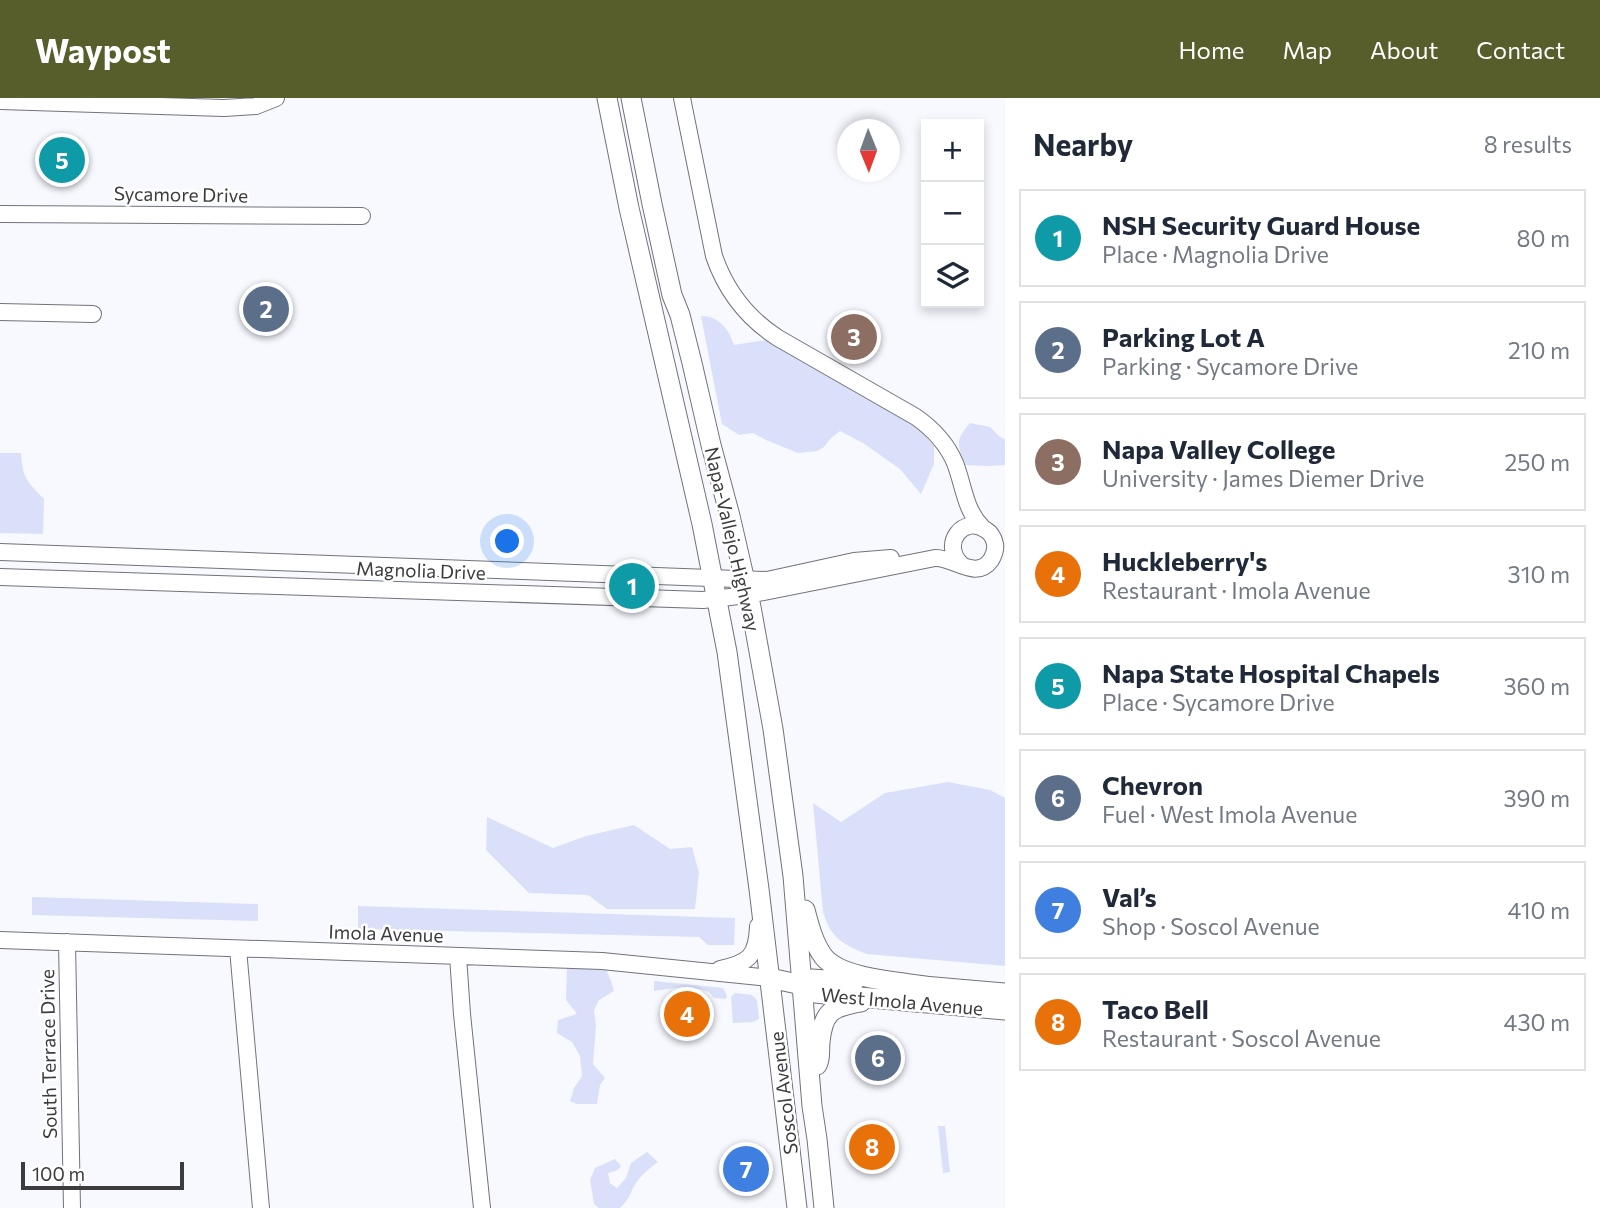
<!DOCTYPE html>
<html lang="en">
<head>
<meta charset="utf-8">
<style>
  :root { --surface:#fff; --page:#f2f2f3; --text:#1f2937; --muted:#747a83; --line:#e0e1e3; --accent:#575e2c }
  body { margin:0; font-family:Commissioner,sans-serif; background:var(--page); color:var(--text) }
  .controls { position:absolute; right:21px; top:21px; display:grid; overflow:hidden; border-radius:0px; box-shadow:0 4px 10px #0003 }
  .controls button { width:63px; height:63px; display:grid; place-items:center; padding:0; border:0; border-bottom:2px solid var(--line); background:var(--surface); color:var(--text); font:35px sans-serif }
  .compass { position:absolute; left:837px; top:21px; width:63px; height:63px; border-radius:50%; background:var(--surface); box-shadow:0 4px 10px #0003; rotate:179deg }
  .scale { position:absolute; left:21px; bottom:18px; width:163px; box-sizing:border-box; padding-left:7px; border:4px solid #3c3c3f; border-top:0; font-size:19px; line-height:24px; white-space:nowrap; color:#3c3c3f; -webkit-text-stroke:5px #fff; paint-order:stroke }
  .you { position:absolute; left:508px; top:444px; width:24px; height:24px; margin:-18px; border:5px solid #fff; border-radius:50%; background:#1a73e8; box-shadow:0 0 0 10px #1a73e833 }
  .badge { display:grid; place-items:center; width:46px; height:46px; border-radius:50%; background:var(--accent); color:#fff; font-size:23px; font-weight:700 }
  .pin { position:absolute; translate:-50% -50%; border:4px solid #fff; box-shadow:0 2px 7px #0006 }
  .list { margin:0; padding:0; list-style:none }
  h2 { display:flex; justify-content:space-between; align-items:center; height:91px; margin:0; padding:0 28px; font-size:30px }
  h2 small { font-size:23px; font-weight:400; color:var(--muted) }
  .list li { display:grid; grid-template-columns:46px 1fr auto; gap:21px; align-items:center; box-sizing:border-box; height:98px; margin:0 14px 14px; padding:0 14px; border:2px solid var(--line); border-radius:0px }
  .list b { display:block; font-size:26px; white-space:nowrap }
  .list p { margin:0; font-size:23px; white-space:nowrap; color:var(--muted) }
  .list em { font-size:23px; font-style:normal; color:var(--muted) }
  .icon { flex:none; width:38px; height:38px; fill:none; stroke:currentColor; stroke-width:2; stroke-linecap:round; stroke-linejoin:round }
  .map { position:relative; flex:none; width:1005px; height:1110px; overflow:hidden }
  header { display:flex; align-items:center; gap:42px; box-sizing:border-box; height:98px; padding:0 35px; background:var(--accent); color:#fff }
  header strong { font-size:33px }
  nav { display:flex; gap:38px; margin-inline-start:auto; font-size:24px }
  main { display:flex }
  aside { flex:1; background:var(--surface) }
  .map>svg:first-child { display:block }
  .green { fill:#dae0f9 }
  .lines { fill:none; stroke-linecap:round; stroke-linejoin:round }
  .minor-casing { stroke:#71737a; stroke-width:18 }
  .major-casing { stroke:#71737a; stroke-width:21 }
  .minor { stroke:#fff; stroke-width:16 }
  .major { stroke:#fff; stroke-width:19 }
  .labels { text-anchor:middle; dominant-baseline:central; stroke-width:5; stroke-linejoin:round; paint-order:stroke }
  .street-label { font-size:19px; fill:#3c3c3f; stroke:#fff }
</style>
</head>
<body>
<header>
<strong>Waypost</strong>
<nav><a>Home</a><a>Map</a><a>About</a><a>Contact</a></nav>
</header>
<main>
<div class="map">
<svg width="1005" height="1110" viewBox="0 0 1005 1110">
  <rect width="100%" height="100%" fill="#f7f9ff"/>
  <path class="green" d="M701,218C719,218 729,231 734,247L778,240L923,324L925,338L934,348V366L921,396L900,371L863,345L840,333L831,340L824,349L817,353L798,355L766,342L753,335L739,337L722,326Z
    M970,325L990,329L1000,339L1005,341V367L987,368L965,367C957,346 955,342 970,325Z
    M0,355H21C23,382 27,383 44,401L43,436L0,435Z
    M948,684L990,692L1005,700V868L867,856C842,846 831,840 823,814L813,705L841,724L885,695Z
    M487,719L553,750L586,738L634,727L670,751L692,749L699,775L695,811H607L588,797L529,795L486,752Z
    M32,799L258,806V823L32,817Z
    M358,808L735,820L734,847H708L699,839L358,831Z
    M587,868L606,871L611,883L614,893L599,902L594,912L596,927L593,966L605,980L600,987L597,1006H577L570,1003L574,990L582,978L580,958L572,944L557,935L558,922L577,916L566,902L567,870Z
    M654,883L723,890L727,898L726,901L714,900L709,894L700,891L689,892L682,889L654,893Z
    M735,895L752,897L757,902L759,921L753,924L733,925L731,899Z
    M938,1028H945L950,1074L943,1075Z
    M647,1054L658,1064C648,1071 639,1079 633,1090C629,1099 628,1102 620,1110H599L594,1106L590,1082L595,1070L615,1061L621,1068L618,1072L608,1075L610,1085L617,1090L626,1080L631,1065Z"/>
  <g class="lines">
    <g class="minor-casing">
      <path id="minor" d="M682,0L714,158C726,193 747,220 778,240L916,319C933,331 947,346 955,365C964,388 965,413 983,430
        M0,3L224,10L256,8L276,0
        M0,116L362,118
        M0,214L93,216
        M0,454L767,482L854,463L891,460
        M0,479L703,502L748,497L935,460C954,459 976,483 991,462C994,457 996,452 995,446C994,441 991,435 986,432C964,416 940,446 961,466
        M0,842L602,863L770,880
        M67,844L72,1110
        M238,851L261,1110
        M458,858L462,916L482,1110
        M720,871C749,865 757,858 758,828"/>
    </g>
    <g class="major-casing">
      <path id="major" d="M607,0L629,110L702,426L727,554L759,791L797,1110
        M631,0L652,106L672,197L680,217L692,265L711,347L730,418L751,509L773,631L793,778L812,1008L817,1041L824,1110
        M805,812C809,827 813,844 823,858C841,882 904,884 933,889
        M770,880L802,887L815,895L1005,912
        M802,887L808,882L812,881L854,884
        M923,888L1005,895
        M817,967C821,960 819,953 820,944C823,913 832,909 861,904"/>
    </g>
    <use href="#minor" class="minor"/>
    <use href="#major" class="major"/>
  </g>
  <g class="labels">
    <g class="street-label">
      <text transform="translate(181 96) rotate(1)">Sycamore Drive</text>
      <text transform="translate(733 441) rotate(77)">Napa-Vallejo Highway</text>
      <text transform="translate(421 472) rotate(2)">Magnolia Drive</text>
      <text transform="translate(386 835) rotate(2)">Imola Avenue</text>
      <text transform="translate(902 903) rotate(5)">West Imola Avenue</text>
      <text transform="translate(48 956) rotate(-91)">South Terrace Drive</text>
      <text transform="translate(783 995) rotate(-97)">Soscol Avenue</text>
    </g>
  </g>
</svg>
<div class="controls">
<button>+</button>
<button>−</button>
<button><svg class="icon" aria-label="layers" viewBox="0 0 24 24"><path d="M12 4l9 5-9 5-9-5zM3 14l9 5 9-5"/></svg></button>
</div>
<svg class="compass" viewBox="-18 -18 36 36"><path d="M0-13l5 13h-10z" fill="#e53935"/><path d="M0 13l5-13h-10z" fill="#747a83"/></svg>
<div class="scale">100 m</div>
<div class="you"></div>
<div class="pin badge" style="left:632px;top:488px;background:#0f9aa8">1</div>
<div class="pin badge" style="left:266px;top:211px;background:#5c6f8a">2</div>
<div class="pin badge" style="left:854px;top:239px;background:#8d6e63">3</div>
<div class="pin badge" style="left:687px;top:916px;background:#e8710a">4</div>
<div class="pin badge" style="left:62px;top:62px;background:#0f9aa8">5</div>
<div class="pin badge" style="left:878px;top:960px;background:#5c6f8a">6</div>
<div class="pin badge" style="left:746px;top:1071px;background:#3f7fe0">7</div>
<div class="pin badge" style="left:872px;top:1049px;background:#e8710a">8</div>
</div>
<aside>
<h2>Nearby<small>8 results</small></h2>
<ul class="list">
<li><span class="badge" style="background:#0f9aa8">1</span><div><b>NSH Security Guard House</b><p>Place · Magnolia Drive</p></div><em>80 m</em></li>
<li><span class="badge" style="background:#5c6f8a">2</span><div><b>Parking Lot A</b><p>Parking · Sycamore Drive</p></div><em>210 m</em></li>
<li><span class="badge" style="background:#8d6e63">3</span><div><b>Napa Valley College</b><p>University · James Diemer Drive</p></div><em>250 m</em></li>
<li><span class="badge" style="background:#e8710a">4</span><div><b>Huckleberry's</b><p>Restaurant · Imola Avenue</p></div><em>310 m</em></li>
<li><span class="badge" style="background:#0f9aa8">5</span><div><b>Napa State Hospital Chapels</b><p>Place · Sycamore Drive</p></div><em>360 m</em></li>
<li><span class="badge" style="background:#5c6f8a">6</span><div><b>Chevron</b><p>Fuel · West Imola Avenue</p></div><em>390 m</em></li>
<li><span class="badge" style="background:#3f7fe0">7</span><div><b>Val’s</b><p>Shop · Soscol Avenue</p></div><em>410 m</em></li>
<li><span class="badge" style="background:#e8710a">8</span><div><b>Taco Bell</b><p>Restaurant · Soscol Avenue</p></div><em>430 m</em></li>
</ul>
</aside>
</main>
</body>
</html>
